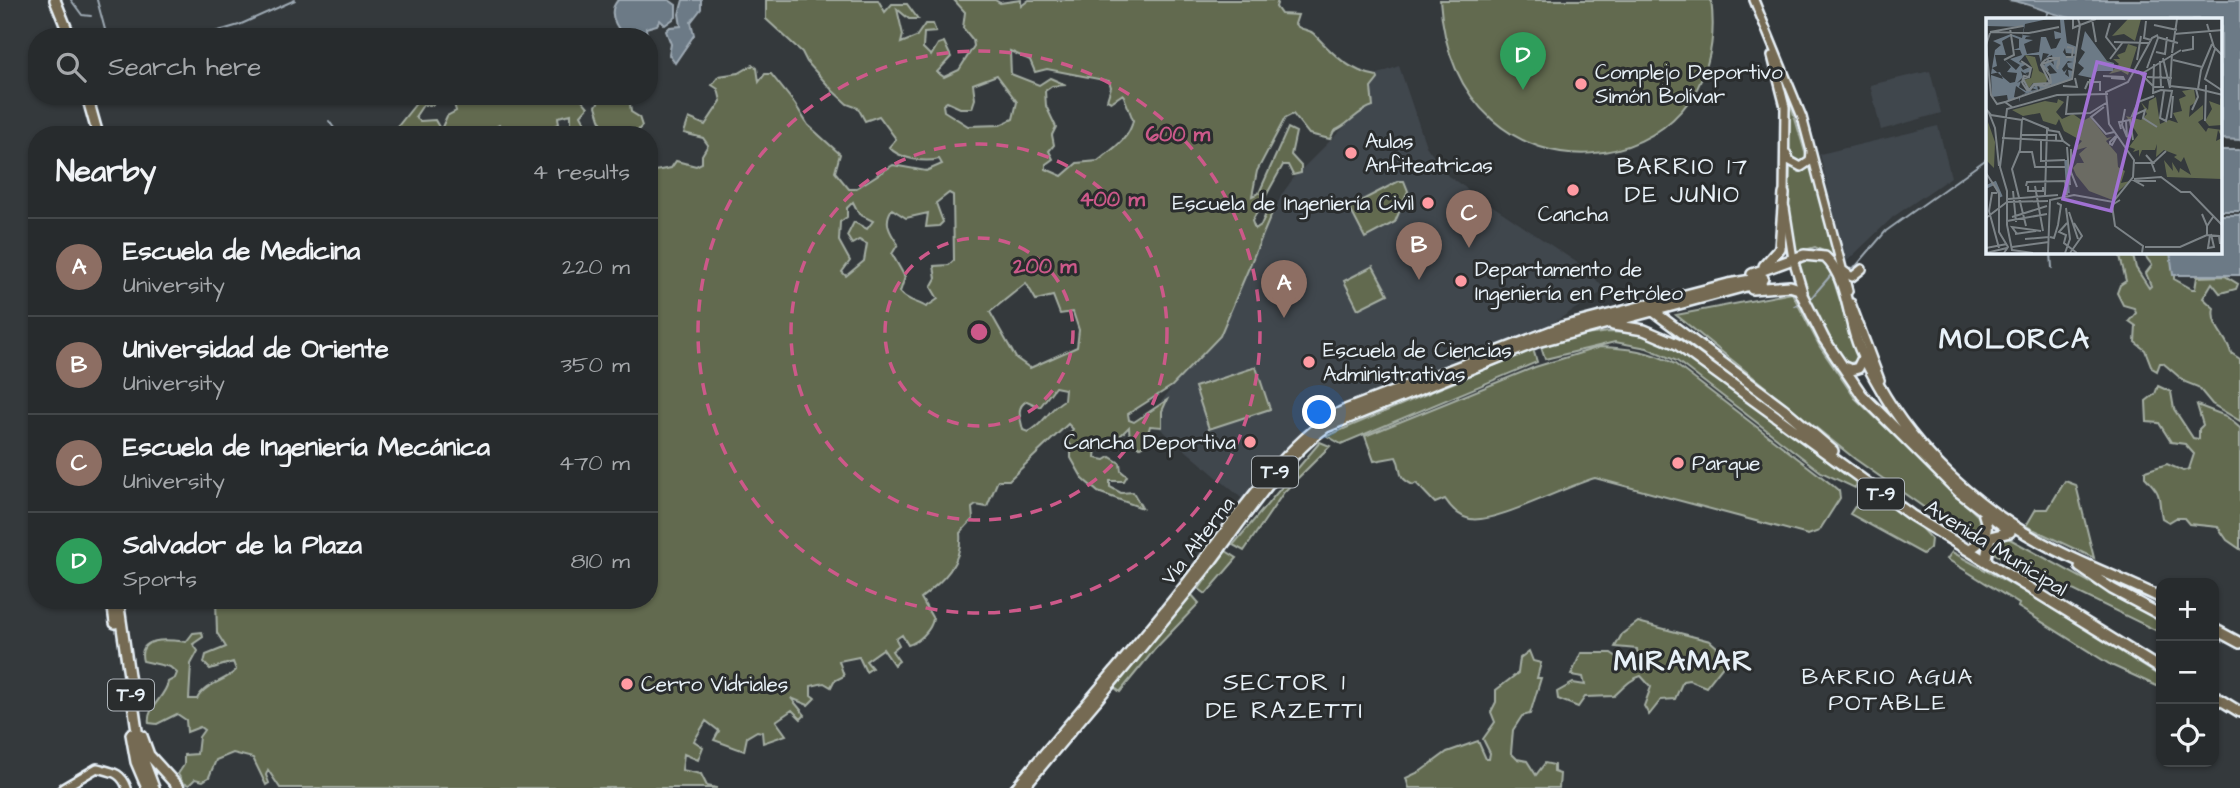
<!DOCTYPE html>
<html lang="en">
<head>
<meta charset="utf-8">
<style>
  :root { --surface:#272b2d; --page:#2f3335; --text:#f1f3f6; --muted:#a4a7aa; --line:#434749; --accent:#8abfa5 }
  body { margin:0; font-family:"Architects Daughter",sans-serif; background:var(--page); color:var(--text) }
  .controls { position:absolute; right:21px; bottom:21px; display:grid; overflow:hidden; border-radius:14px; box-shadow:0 2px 5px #0004 }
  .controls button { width:63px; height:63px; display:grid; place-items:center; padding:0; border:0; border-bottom:2px solid var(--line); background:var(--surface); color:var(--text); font:35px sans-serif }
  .you { position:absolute; left:1320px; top:413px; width:24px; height:24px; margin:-18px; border:5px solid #fff; border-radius:50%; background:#1a73e8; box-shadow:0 0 0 10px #1a73e833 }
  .badge { display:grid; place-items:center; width:46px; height:46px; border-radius:50%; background:var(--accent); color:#fff; font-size:23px; font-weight:700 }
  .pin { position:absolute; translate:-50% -58px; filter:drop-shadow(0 2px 4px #0008) }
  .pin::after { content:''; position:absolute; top:37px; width:24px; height:21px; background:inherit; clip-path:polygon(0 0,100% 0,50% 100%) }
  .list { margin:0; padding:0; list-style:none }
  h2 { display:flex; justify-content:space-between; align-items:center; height:91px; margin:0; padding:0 28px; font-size:30px }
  h2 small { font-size:23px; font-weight:400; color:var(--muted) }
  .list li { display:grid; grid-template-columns:46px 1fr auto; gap:21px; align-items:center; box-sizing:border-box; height:98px; padding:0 28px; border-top:2px solid var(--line) }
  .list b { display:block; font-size:26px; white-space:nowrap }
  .list p { margin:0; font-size:23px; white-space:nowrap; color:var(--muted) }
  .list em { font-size:23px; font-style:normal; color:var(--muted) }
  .icon { flex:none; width:38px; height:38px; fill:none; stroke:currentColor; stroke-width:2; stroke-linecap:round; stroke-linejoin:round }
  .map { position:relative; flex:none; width:2240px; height:788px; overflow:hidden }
  .search { position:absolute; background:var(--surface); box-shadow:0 2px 5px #0004; left:28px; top:28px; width:630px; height:77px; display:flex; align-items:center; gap:18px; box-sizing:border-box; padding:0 24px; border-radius:28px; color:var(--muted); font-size:26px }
  .panel { position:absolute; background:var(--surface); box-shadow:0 2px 5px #0004; left:28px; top:126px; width:630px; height:483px; border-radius:28px }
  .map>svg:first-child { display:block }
  .built { fill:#41474d }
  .green { fill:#626a50; stroke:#a5aea4; stroke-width:2; fill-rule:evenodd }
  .water { fill:#6c7a86; stroke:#9eaab4; stroke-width:2 }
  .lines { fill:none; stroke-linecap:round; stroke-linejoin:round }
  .stream { stroke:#9eaab4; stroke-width:2 }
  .major-casing { stroke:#e8f1f8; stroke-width:12 }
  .highway-casing { stroke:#e8f1f8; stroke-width:14 }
  .major { stroke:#746b52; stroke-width:7 }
  .highway { stroke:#746b52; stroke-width:9 }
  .ring { fill:none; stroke:#cd598a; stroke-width:3.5; stroke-dasharray:12 9 }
  .poi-dot { fill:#ff9aa2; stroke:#2a2d2e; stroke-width:2.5 }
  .labels { text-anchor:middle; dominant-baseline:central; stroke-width:6; stroke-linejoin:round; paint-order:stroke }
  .shield { fill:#2a2d2e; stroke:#afb6bb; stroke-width:2 }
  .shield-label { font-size:19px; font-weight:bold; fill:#e8f1f8 }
  .poi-label { font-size:21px; fill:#e8f1f8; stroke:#2a2d2e; text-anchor:start }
  .street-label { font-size:21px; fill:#e8f1f8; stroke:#2a2d2e }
  .neighbourhood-label { font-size:23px; letter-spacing:2px; fill:#e8f1f8; stroke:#2a2d2e }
  .quarter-label { font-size:24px; letter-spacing:2px; fill:#e8f1f8; stroke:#2a2d2e }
  .district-label { font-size:28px; font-weight:bold; letter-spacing:2px; fill:#e8f1f8; stroke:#2a2d2e }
  .inset-river { fill:none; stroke:#6c7a86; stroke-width:3.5 }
  .inset-road { fill:none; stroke:#7c8387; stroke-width:2 }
  .view { fill:#a171d3; fill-opacity:0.15; stroke:#a171d3; stroke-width:3.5 }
  .inset-edge { fill:none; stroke:#e8f1f8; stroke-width:3.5 }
  .centre { fill:#cd598a; stroke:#2a2d2e; stroke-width:3.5 }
  .ring-label { font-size:21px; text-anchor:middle; font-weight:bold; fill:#cd598a; stroke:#2a2d2e; stroke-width:6; stroke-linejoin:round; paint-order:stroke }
</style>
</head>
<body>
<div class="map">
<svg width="2240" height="788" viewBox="0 0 2240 788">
  <rect width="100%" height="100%" fill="#34393c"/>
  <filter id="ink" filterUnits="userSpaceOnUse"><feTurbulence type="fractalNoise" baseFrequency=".0143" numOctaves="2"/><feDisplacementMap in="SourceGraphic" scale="14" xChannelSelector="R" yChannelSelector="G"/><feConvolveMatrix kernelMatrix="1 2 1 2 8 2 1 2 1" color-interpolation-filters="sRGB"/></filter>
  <g filter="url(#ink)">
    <path class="built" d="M1399,66L1426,146L1448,176L1588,270L1605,290L1548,326L1350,405L1316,423L1246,502L1149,419L1177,380L1215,340L1282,194L1295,176L1369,102L1363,80Z
      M1930,71L1941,113L1881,130L1870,85Z
      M1938,126L1951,177L1893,217L1845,263L1820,154Z"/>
    <path class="green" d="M766,0H878L885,12L892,4H907L918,19H909L897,9L903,35L901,43L916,37L925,24H933L936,32L924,33L923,48L931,56L938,44L944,42L951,57L937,72L944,77L959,70L974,46L973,40L963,28L965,12L954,0H995L1000,3L1021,0V6L1029,0H1278L1276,7L1281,14L1298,15L1295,24C1300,31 1307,28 1314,34C1332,53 1348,71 1377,76L1378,79L1371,88L1373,106C1358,110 1348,126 1334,131L1330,139L1309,134L1293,114L1285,118L1257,171L1252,196L1259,193L1288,128L1296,132L1291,155L1301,166V173L1293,175L1288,165H1283L1252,221L1255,229L1261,225L1270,205L1275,206L1220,336L1172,386L1128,414L1129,420L1134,422L1167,400L1162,411V427L1150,426L1145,444L1140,447L1130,442L1129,427L1110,446L1096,447L1095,458L1105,460L1110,457L1120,463L1121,471L1127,476L1124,481H1110V487L1121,493L1133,492L1142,508L1098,492L1083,479L1071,458V445L1065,440L1073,429L1068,424L1009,480H998L987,507L976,505L972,508L973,519L960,533C963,563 943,581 921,598L933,619C931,630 919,642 908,645L902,635L896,639L899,645L892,651L899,661L894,665L883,649L866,661L872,668L866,672L859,657L839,661L844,676L834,681L831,687L824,683L811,686V695L815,698L808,705L791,698L805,715L801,719L792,710L776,721L786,735L763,743L762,732L757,731L747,737L744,751L714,740L719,731L706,721L694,741L703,747L698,760L684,754L682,770L701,774L707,786L717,788H280L268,770L266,775L269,783L266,785L253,758L233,753L216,760L209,777L203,781L195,779L189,785L183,783L178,774L184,765V755L197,754L199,737L204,730L200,727L187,732L186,720L177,714L157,724L149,723C146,708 166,696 168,682L175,678L177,673L170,667L143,661C136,635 170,640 186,642L193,633L202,632L203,637L193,644L198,651L191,664L189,699H197C206,682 226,682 236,670L233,662L210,669L204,663L206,655L226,647L217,633L216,600H600L605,609L610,600L652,599L649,587V172L671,168L676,161L696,166L702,163V155L708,145L703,138L684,133L689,118L705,125L721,101L718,89L712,85L719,76L739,73L753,65L757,68L759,82L765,74H771L795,104L808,125L840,154L835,172L849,189H855L893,165L926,171L942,164L939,159C925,163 899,159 889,147L896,139L879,116L865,121L858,108L847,104L833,91L807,62L802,52L766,19ZM1010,51L1030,60L1035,72L1047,69L1109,81L1111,87L1107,100L1111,102L1123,94L1133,120C1130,139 1111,150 1098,161L1077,163L1062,176L1046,169V164L1053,159L1049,151L1054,145L1052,135L1056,127L1046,106L1045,91L1052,86L1066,85L1050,78L1039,85L1011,74ZM997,75L1017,102L1013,119L1000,125L968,126L944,111L943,105L947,102L960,108H972L975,99L973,84ZM949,193L953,195L954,260L949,265L934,266L936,278L931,287L938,299L926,307C918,302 905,300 900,292L905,277L892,254L898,244C890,233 883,222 892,209L906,218L928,213L926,227L939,226L943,222L936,203ZM853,202L859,214L873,221L867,229L854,222L847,236L852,244L859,240L867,244L864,261L846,276L842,272L850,261L839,241L840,222L847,217V208ZM1026,283L1036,300L1053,296L1060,314L1073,312L1079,330L1077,347L1030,368L1016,358L990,312ZM1055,387L1065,389L1064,400C1048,409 1045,424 1028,432L1023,430C1021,420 1015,407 1027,401L1040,407Z
      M1440,0H1711C1737,188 1455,221 1440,0Z
      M1785,85L1807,159L1800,164L1790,157Z
      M435,96H443L432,105H423L415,117L420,121L435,120L439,127L437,135L427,132L424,135H391L418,101Z
      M452,96L462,99L579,96L588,107L581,115L588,128L602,125L596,106L602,96H629L631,112L639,117L642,126L634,135H571V114L558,117L559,124L531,135H511L499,125L494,128V135H446L442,127L447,116L456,111Z
      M1812,167L1835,257L1815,247L1795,253L1789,212L1790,168Z
      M1399,181H1404L1408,191L1395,222L1365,238L1349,207Z
      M2119,252H2132L2136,268L2149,288L2151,286L2146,273L2152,265L2142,252H2174V279L2192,289H2195L2197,277L2225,276L2238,284L2236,289L2220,293L2212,283L2203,298L2214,308C2210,327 2227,336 2231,353L2240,359V421L2212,404L2198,387L2185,382L2163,363H2160L2157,371L2152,368L2145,350L2135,342L2136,326L2129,321L2136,313L2134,308L2123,305L2117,293L2120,285L2126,281Z
      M1812,257L1829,266L1859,360L1845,365L1818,319L1797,265Z
      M1373,266L1388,294L1358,309L1344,281Z
      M1792,293L1820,347L1855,398L1980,518L1979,533L1972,541L1855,459L1676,315Z
      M1609,332L1647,334L1679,349L1847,476L1858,480L1855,488L1821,472L1677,361L1647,348L1615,342L1545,359L1541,347L1577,336Z
      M1600,347C1628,348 1650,351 1675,364L1831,484L1839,491L1840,498L1819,531L1808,535L1595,478C1566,486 1494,524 1470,519C1460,517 1451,508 1445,499L1435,503L1416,483L1413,485C1394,475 1404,471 1396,457L1374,461L1365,436L1535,367Z
      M1533,349L1537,362L1341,444L1327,436Z
      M1256,367L1270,409L1209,429L1195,387Z
      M2158,386L2171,392L2174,409L2193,438L2199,439V429L2203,425L2197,405L2226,416L2240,428V549L2227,540L2218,527L2189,524L2184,518H2176L2169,522L2162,518C2157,495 2164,497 2145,477V471L2167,464L2183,471L2189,469L2194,454L2185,444L2171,442L2159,423L2147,422L2146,401L2155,394Z
      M1320,442L1330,446L1284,492L1244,551L1233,545Z
      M2065,481L2076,485L2094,558L2026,526L2036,509H2048Z
      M1866,490L1919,526L1931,539L1930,548L1923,554L1850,514Z
      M2000,537L2008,538L2161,621V633L2071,589L2061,594L1992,552L1991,543Z
      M1226,551L1237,558L1206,594L1199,589Z
      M1952,552L2022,590L2161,677V688L2111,665L2018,607L2019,604L1947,559Z
      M1191,594L1199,603L1155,649L1120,692L1114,687Z
      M1638,622L1710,641L1718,648L1724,664L1706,687L1689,680L1683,681L1675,699L1661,700L1649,715L1644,706L1651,687L1641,676C1630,679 1623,688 1614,696L1585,697L1578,707L1558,699L1557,692L1573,683L1585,685L1583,677L1571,675L1581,653H1611L1620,659L1638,657L1637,649L1615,647L1622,634Z
      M1529,651L1533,661L1541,663L1537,678H1541L1530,714L1522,716L1513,730L1511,753L1517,759L1527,761L1536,775L1545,763L1554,765V772L1560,774L1559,788H1409L1406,778L1421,771L1447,752L1478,741L1486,759H1489L1490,753L1483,739L1495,722L1491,712L1496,702V690L1518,673L1520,658Z"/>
    <path class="water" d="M618,0H669L676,5V17L665,25L660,20L657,25L646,28L647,37H625C615,26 607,12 618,0Z
      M683,0H701V9L691,22L694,35L675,63L669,55L671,44L666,31L670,27L681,26L679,14Z
      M2008,0H2240V140L2221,139V19H2078C2053,17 2033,3 2008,0Z
      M2221,150H2240V211H2221Z
      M2221,215H2240V275H2173L2170,252H2221Z"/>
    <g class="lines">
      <path class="stream" d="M71,0L82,15L91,16
        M97,0L107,37
        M2045,19L2048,13
        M198,37L239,25L295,0
        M329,121L339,135
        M2051,252L2052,268
        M1850,269L1857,265L1886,231L1988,158
        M1811,298L1831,275
        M1794,306L1799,303"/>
      <g class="major-casing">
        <path id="major" d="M1754,0L1802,117L1848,291
          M1772,56L1785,107L1784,196
          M1787,154L1790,161L1801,167L1810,161L1811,153
          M1785,208L1793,259L1803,292
          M1844,271L1852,277L1862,269
          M1851,303L1880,380
          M63,788L97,768C112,772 121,772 127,788"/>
      </g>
      <g class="highway-casing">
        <path id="highway" d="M55,0L70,37
          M87,96L98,135
          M1764,266L1780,248L1784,194
          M1752,274L1804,255L1825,257C1846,275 1848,316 1857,341C1862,356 1870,370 1878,384C1916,453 1980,511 2050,547C2086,566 2125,580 2161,598
          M1752,289L1790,286L1799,289L1824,339L1862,395L1959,492L2006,528
          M1653,311L1783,408L1833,451
          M1613,325L1644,330L1677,344L1911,515L2161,669
          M1842,366L1851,370L1858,368L1864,356
          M1970,549C1985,541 1990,531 1984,515
          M1986,558L1990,537L2010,532
          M2080,567L2112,589L2161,615
          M112,600L115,623
          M118,600L140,751L154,788
          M2214,629L2240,643
          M2214,696L2240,712
          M131,734L136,762L147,788
          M142,736L149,755L179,788
          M1016,788C1071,721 1129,656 1184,587C1224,536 1290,433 1348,409L1562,327L1728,284L1763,278L1761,282L1537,342L1326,427C1280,459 1236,530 1201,574C1143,647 1082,716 1023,788"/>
      </g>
      <use href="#major" class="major"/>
      <use href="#highway" class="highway"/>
    </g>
  </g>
  <g class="ring">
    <circle cx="979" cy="332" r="94"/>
    <circle cx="979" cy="332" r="188"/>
    <circle cx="979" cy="332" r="281"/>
  </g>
  <g class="poi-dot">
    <circle cx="1581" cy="84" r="7"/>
    <circle cx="1351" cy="153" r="7"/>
    <circle cx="1573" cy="190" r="7"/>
    <circle cx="1428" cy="203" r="7"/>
    <circle cx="1461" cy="281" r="7"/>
    <circle cx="1309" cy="362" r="7"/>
    <circle cx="1250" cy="442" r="7"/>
    <circle cx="1678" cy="463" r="7"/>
    <circle cx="627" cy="684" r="7"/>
  </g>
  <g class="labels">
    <g class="shield">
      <rect x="1252" y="456.5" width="46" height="31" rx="5"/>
      <rect x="1858" y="478.5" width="46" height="31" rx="5"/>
      <rect x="108" y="679.5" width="46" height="31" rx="5"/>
    </g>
    <g class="shield-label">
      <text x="1275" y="472">T-9</text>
      <text x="1881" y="494">T-9</text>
      <text x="131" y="695">T-9</text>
    </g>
    <g class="poi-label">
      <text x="1595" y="72">Complejo Deportivo<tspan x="1595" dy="24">Simón Bolívar</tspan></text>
      <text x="1365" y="141">Aulas<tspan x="1365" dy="24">Anfiteatricas</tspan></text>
      <text x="1414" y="203" text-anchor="end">Escuela de Ingeniería Civil</text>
      <text x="1573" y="214" text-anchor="middle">Cancha</text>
      <text x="1475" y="269">Departamento de<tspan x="1475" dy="24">Ingeniería en Petróleo</tspan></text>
      <text x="1323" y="350">Escuela de Ciencias<tspan x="1323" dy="24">Administrativas</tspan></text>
      <text x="1236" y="442" text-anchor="end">Cancha Deportiva</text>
      <text x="1692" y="463">Parque</text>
      <text x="641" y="684">Cerro Vidriales</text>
    </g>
    <g class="street-label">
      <text transform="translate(1198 541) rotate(-52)">Vía Alterna</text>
      <text transform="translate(1996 548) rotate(32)">Avenida Municipal</text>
    </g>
    <g class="neighbourhood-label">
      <text x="1888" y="677">BARRIO AGUA<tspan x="1888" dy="26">POTABLE</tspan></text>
    </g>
    <g class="quarter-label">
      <text x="1683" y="167">BARRIO 17<tspan x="1683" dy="28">DE JUNIO</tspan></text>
      <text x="1285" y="683">SECTOR 1<tspan x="1285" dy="28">DE RAZETTI</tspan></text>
    </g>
    <g class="district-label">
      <text x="2015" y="339">MOLORCA</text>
      <text x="1684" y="661">MIRAMAR</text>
    </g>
  </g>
  <g transform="translate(1986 18)">
    <rect width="236" height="236" fill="#34393c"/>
    <path d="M142,1H155L149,23L138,16L126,18ZM142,26L151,29L142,57L135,53L123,56L133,46L127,41H134L131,37L139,34ZM39,37L49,39L53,53L62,58L60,65H47L43,70L38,62L45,60L47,51ZM208,71L210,84L204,88L203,99L217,87V101L212,104L220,114L222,110L236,112L235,118L232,112L230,123L236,120V161L181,159L178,142L187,153L186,144L193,155L194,150L205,157L198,139L195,144L188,139L191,137L178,132L170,139L171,126L169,132H156L153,139V132L147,134L149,131L143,129L152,117L140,98L155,102L161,96L155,84L162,92L163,83L170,79L174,106L183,102L192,105L187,95L196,93L193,81L200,78L196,73ZM234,80L236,82V107L223,108L219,103L226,91L223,83L234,87ZM72,81L78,84L70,94L76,101L87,96L97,103L104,99L121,120L126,119L120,123L131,136L132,149L139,153L135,165L144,163L127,178L129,183L103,173L90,157L87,150L91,145H98L93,136L101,129L87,133L96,123L78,113L73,101L70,107L57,103L54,95L37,98L26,92L59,83L71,85ZM2,104L9,124L8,150L0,142Z" fill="#626a50"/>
    <path d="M0,1H62L39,6L37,17L45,18L40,19L39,21L47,22L38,26L41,36L53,34L55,19H60L65,31L70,30L75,20L69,21L68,13L75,15L74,1H82L78,2L81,25L91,29L90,36L80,35L79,30L77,34L80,38H90V43L87,52L82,49L81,45L87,44L82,43L76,51L78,54L81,51L79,56L83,59L82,52L87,53L85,62L54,72L53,67H65L63,56L71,55L64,47L61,49L63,52L61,54L57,49L62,41L68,47L66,37L60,40L63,36L57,35L55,45L53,37H39L33,44L41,46L35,49L37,52L44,49V54L39,55L43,58L35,53L37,59L31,65L35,63L33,69L40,73L51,72L46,70L51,67L52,72L33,78L40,75L30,68L28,79L30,80L60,72L34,79V84L33,80L22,83L21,77L6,79L5,57L17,61L14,54L5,56L9,32L15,27L7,23L25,16L36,20L38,9L0,8ZM25,18L33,21V30L27,32H34L36,37L24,41L34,47L30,52L19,42L25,49L21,54L14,43L21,54L31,55L29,64L24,65L6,50L11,48L9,37H20L16,23ZM99,13L121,43L128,45L127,53H111L106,60L92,57L98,50L92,45L99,34L95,31Z" fill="#6c7a86" fill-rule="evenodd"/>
    <path class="inset-river" d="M80,142L82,175M0,169L9,165L15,179"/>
    <path class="inset-road" d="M87,1V10L94,7L92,1M106,1L110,24M160,3L158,20L165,22M124,5L120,19L131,33M221,6L228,29L237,38M168,7L191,12M4,14L43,15L73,9M4,14L37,8M4,15L0,27L5,77L11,86L19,84M188,16L237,12M171,19L192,25M128,24L163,25M226,26L215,52L212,71L237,77M229,31L219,61L237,73M196,33L207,31V18M170,34L179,36L181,19M186,35L191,1M80,39H86L87,30L81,29M63,40H73V46L71,49L72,51L71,49L73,40L56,46L64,58L65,64L64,66H63L59,68L48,67L44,72H41L37,66L36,64L38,58L43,59L45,50L35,43L45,50L43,59L37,61L43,72L48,66L64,65L55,47L56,45L59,42ZM177,40L184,70M124,41L137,24M18,42L28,37L24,10M151,42L155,18M187,42L216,49M174,43L175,69M161,50L172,20M152,53L168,69H178M157,55L195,32M117,58L137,59L138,61L125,60M161,59L186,60M77,68L91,69L89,60M184,68L210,71L212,79L206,92M184,68L186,36M99,71L102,64H114V73M104,74V61V74M167,75L175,72L186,73L180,103L174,100L178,73M167,76L168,46M82,77L80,96L104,95L120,85M168,78L152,84L146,98L159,92L157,100L171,109M26,89L19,84L86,61L94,7L110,1M118,89L105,99L120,116L128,114M0,91L5,97L36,102M139,91L136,107L141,119L140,103M3,95L9,110L13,148M36,100L63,111M185,100L187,78M36,101L34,132L26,151L40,208M219,103L220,67M135,111L133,104L144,102L147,122M34,117H70V123M130,118L124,124V126L126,127L131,118M16,120L77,123L84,128M55,123V143L79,142M81,129L84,167M85,131V154L91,169M33,134H46L49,149H79M149,145H167L160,137M169,154L166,146L180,133M0,155L13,175V214L22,229L18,235M148,161L175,159L195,174H204L237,208M40,168L41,164L79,163L81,177M42,168V173H57V169M49,168L57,213M158,168L149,163H170M27,173L30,204M11,175H6L3,193L13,230M59,177L61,112L73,114L77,123M22,181L72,177M134,182L126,187L129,208L157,228L156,235M83,194L92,221M216,196L221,208L227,199M26,199L61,188M0,200L21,184L62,183M21,203L61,196M81,205L73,214L80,217L78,225L91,235M221,208V217L233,218L234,226M29,216L50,213M31,216L26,209L55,213M224,217L222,230L228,229L225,216M64,219L68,220L72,207L75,187L71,185M39,221L63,219M26,229L63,224M159,229H194L221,217M0,230L21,226M0,235L21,230M47,235L26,232L21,207V173L14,149L21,91L71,77L122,76M62,235L64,182L88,177L127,184L147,159L148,142L123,106L120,74L142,64L166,20L172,17M79,235L84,221L80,190M84,235L96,218L88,205"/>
    <path class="view" d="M111,44L159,56L125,193L77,181Z"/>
    <rect width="236" height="236" class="inset-edge"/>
  </g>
  <circle cx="979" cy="332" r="10" class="centre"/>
  <g class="ring-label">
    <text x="1178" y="141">600 m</text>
    <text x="1112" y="206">400 m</text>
    <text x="1045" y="273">200 m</text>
  </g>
</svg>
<div class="controls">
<button>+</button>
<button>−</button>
<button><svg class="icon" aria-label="locate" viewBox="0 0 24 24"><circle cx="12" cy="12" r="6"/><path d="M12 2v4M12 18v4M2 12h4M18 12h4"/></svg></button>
</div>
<div class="you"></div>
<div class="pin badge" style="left:1284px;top:318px;background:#8d6e63">A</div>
<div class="pin badge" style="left:1419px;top:280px;background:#8d6e63">B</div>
<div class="pin badge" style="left:1469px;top:248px;background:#8d6e63">C</div>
<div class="pin badge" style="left:1523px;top:90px;background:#2e9e5b">D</div>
<div class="search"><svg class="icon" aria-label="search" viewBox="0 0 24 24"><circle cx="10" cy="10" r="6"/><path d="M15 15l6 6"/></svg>Search here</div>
<section class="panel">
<h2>Nearby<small>4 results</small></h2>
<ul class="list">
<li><span class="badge" style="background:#8d6e63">A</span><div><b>Escuela de Medicina</b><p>University</p></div><em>220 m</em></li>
<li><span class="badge" style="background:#8d6e63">B</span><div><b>Universidad de Oriente</b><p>University</p></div><em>350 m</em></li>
<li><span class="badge" style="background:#8d6e63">C</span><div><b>Escuela de Ingeniería Mecánica</b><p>University</p></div><em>470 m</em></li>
<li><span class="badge" style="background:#2e9e5b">D</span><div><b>Salvador de la Plaza</b><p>Sports</p></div><em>810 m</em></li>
</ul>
</section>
</div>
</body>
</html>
